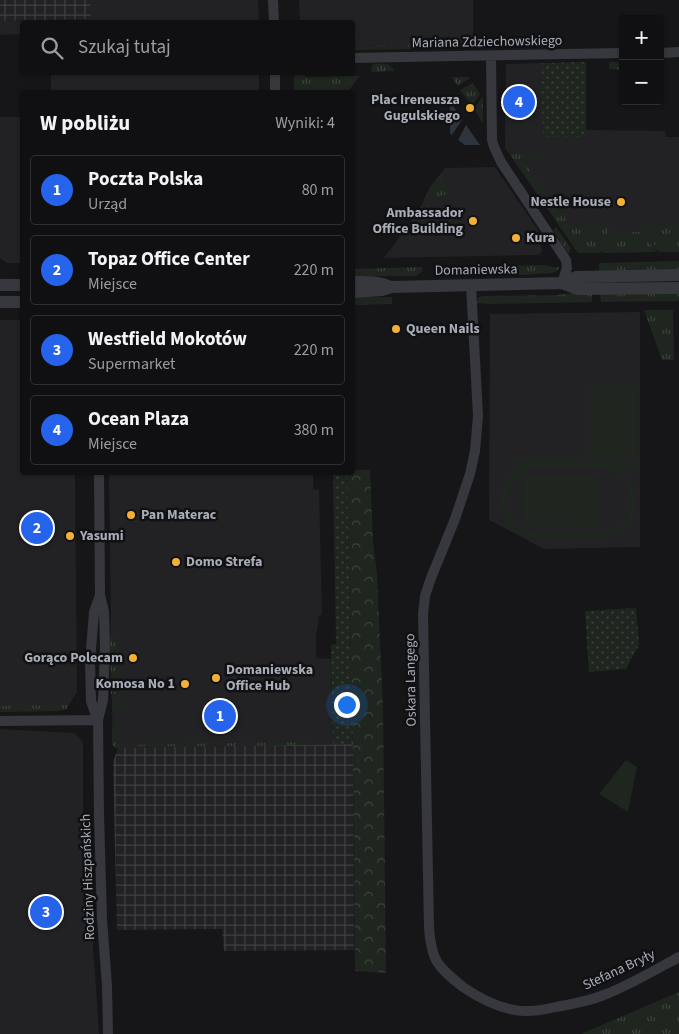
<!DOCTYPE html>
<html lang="pl">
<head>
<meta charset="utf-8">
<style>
  :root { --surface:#101012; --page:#1e1e20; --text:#f1f3f6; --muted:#9c9d9f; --line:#303032; --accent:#2563eb }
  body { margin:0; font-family:"Source Sans 3",sans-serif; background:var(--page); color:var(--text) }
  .controls { position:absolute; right:15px; top:15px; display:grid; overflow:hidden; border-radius:5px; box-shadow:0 1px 4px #0004 }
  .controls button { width:45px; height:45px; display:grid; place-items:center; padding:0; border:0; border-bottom:1px solid var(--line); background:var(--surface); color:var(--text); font:25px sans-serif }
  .you { position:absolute; left:346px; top:704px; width:18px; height:18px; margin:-12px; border:4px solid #fff; border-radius:50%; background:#1a73e8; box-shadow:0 0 0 8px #1a73e833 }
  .badge { display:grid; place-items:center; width:32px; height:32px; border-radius:50%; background:var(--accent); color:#fff; font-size:16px; font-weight:700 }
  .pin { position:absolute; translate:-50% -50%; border:2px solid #fff; box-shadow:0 1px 5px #0006 }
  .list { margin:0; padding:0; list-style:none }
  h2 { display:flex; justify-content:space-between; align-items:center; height:65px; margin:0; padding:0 20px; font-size:21px }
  h2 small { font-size:16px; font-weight:400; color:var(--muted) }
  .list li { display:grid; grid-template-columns:32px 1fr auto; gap:15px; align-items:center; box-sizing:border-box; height:70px; margin:0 10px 10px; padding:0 10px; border:1px solid var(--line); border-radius:5px }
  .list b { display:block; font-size:19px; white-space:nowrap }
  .list p { margin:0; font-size:16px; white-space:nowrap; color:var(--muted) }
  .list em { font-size:16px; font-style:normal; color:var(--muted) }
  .icon { flex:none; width:28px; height:28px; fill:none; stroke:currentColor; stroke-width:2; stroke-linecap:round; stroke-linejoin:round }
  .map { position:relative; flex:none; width:679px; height:1034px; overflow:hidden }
  .search { position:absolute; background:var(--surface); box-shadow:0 1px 4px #0004; left:20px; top:20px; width:335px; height:55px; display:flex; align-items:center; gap:12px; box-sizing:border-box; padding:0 18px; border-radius:5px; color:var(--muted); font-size:19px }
  .panel { position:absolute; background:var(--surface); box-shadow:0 1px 4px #0004; left:20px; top:90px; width:335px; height:385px; border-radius:5px }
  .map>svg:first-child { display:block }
  .built { fill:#222225 }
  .industrial { fill:url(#industrial-grid) }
  .grass { fill:url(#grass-tufts) }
  .forest { fill:url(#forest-crowns) }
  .park { fill:url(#park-dots) }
  .pitch { fill:#1e261f; fill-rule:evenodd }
  .water { fill:#2c353c }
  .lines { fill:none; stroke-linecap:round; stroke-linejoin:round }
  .minor { stroke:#37383d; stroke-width:10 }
  .tertiary { stroke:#37383d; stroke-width:12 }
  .poi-dot { fill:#f2b134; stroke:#111113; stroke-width:2 }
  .labels { text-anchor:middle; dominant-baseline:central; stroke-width:5; stroke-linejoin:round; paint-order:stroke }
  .street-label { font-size:14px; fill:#a8adb8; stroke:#111113 }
  .poi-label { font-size:14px; font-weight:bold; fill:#a8adb8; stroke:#111113; text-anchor:start }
</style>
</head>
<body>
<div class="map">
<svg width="679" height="1034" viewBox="0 0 679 1034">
  <defs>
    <pattern id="industrial-grid" width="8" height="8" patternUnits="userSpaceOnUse" patternTransform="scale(1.25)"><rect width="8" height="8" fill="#222225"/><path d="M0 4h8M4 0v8" fill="none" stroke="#3f3f43"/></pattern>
    <pattern id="grass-tufts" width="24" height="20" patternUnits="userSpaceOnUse" patternTransform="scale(1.25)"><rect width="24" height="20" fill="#1e261f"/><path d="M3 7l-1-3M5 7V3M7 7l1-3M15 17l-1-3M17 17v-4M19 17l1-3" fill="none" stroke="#3c433d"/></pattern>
    <pattern id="forest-crowns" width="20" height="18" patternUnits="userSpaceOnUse" patternTransform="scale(1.25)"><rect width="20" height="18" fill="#1e261f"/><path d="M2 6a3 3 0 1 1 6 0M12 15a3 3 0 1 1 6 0" fill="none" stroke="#3c433d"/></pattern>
    <pattern id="park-dots" width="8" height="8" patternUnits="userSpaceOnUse" patternTransform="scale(1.25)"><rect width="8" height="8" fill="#1e261f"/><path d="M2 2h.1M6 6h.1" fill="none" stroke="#3c433d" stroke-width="1.8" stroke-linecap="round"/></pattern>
  </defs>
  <rect width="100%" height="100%" fill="#161618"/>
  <path class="built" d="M90,0H258L259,22H22V34L0,35V21L90,19Z
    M299,0H473V44L353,46L352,22H300Z
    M541,63L544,137H586V130L665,131L666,137H679V250L577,252L505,148L506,64Z
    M51,73H259V92H51Z
    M0,117H22V263H7L0,258Z
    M495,167L538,230L542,251L539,255L384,258L418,212L430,187L445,168Z
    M640,312V547L544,549L489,520L490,314Z
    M0,320H22V472L75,473L77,692L67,708L0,710Z
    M109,473H313V489L319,490L322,615L318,616L319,618L316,635V658L331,659L333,744L116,748L113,746L110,638L111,617Z
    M0,729L75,733L83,742V828L92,877L93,947L98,1016L99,1034H0Z"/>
  <path class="industrial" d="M0,0H90L91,19L0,21Z
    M353,744L354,950L224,951L222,929L117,930L113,762L118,748Z"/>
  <path class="grass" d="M483,39V48L353,50V46L473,44V40Z
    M485,39H506V48H485Z
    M509,39H528V47H510Z
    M609,62H623V70L609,69Z
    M374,64C382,64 391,62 394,71L371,72L372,66Z
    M297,73L307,77L359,76L348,92H294V76Z
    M451,77H470V78L458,86Z
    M473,83L480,94L472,106L460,90Z
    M482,97L483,98V123L474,109Z
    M517,153H533L539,159H514L511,156Z
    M516,162H525L536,182L538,181L558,213L562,212L567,221H557Z
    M442,172L448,194L424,200L430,187Z
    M560,226H611L608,231L600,253H578Z
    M642,226H679V252H659Z
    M556,227L571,248L569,253H568L553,230Z
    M610,232H643L656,252L603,253Z
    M679,261V270L599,272V263Z
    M545,265L553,267H560L557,271L552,273L523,275H451V272H446L444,270V267Z
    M422,267V271L417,276H353L352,269Z
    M679,291V301L601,302L600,292Z
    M583,292H592V301L591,302L491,304L476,303L478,298L482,296L557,295Z
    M352,297H392V304L353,305Z
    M644,310H673L674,360H662Z
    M110,638L116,639L118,642L119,694H111Z
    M112,699H119L123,711H112Z
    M67,705V709L57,711L0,712V706Z
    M112,726H118L119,745L307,742V745L116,748L112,745Z
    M679,992V1034H581Z"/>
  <path class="forest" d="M353,470H370L373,542L377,574L383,707L386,973L355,971L353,746L347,473L352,472Z"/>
  <path class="park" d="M586,62V137H543L541,63Z
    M333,473H347L353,744H333L331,645L336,644Z
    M636,608L639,645L626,669L589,672L585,611Z"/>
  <path class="pitch" d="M590,385L637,386V456H589Z
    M518,460L639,461V469H619C651,492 636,534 600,540L534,539C509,537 493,509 503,486C506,478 511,473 518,468ZM534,468L604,469C640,480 639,528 600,534L534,533C497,525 496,479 534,468Z
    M524,475L599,476V527L524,526Z
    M626,760L637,767L628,812L599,794Z"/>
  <path class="water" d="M450,101L462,120L452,135L450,133Z
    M466,125L480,145H465L458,140Z"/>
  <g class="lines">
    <path class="minor" d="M273,0L274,22
      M660,53L679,52
      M491,56L492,140L494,147L501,162L566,260L567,268L562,283
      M352,58L623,53
      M275,72V92
      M471,285L478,416L475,451L470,474L455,519L431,578L425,596L423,614L429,927C431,961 438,967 463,987C479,998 496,1007 515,1010C528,1013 543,1010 556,1007C573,1004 589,1001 604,995C630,985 655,970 679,957
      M99,472L100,595L104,612L105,648L103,700L98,720L99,815L102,919L107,986L108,1034
      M97,719L91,701L90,661L94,612L100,595
      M0,721L98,720"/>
    <path class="tertiary" d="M352,282C366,282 378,281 391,287
      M562,283L577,289L679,288
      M0,285H22
      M352,292L382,290L391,287L562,283L576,277L679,275
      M0,302H22"/>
  </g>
  <g class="poi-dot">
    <circle cx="470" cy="108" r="5"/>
    <circle cx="621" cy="202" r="5"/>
    <circle cx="473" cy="221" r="5"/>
    <circle cx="516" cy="238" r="5"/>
    <circle cx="396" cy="329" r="5"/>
    <circle cx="131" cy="515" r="5"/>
    <circle cx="70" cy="536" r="5"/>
    <circle cx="176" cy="562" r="5"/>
    <circle cx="133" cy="658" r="5"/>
    <circle cx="216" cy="678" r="5"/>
    <circle cx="185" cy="684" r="5"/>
  </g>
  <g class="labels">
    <g class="street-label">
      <text transform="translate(487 42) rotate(-1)">Mariana Zdziechowskiego</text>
      <text transform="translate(476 270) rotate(-1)">Domaniewska</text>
      <text transform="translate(411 680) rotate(-91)">Oskara Langego</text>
      <text transform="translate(88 877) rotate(-92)">Rodziny Hiszpańskich</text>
      <text transform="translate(619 970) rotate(-25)">Stefana Bryły</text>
    </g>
    <g class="poi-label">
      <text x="460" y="100" text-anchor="end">Plac Ireneusza<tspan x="460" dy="16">Gugulskiego</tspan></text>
      <text x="611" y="202" text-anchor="end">Nestle House</text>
      <text x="463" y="213" text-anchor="end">Ambassador<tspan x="463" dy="16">Office Building</tspan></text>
      <text x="526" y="238">Kura</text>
      <text x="406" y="329">Queen Nails</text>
      <text x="141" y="515">Pan Materac</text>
      <text x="80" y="536">Yasumi</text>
      <text x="186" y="562">Domo Strefa</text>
      <text x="123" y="658" text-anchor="end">Gorąco Polecam</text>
      <text x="226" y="670">Domaniewska<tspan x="226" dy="16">Office Hub</tspan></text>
      <text x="175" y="684" text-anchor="end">Komosa No 1</text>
    </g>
  </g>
</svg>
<div class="controls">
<button>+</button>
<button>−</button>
</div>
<div class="you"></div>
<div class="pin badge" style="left:220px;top:716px">1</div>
<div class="pin badge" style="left:37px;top:528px">2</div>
<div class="pin badge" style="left:46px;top:912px">3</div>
<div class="pin badge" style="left:519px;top:102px">4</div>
<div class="search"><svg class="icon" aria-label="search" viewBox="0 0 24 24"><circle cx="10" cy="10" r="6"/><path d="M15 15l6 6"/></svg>Szukaj tutaj</div>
<section class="panel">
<h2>W pobliżu<small>Wyniki: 4</small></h2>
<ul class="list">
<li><span class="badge">1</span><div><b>Poczta Polska</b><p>Urząd</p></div><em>80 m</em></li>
<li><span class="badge">2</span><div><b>Topaz Office Center</b><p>Miejsce</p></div><em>220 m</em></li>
<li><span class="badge">3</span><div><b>Westfield Mokotów</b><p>Supermarket</p></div><em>220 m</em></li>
<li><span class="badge">4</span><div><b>Ocean Plaza</b><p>Miejsce</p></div><em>380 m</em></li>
</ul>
</section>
</div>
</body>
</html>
